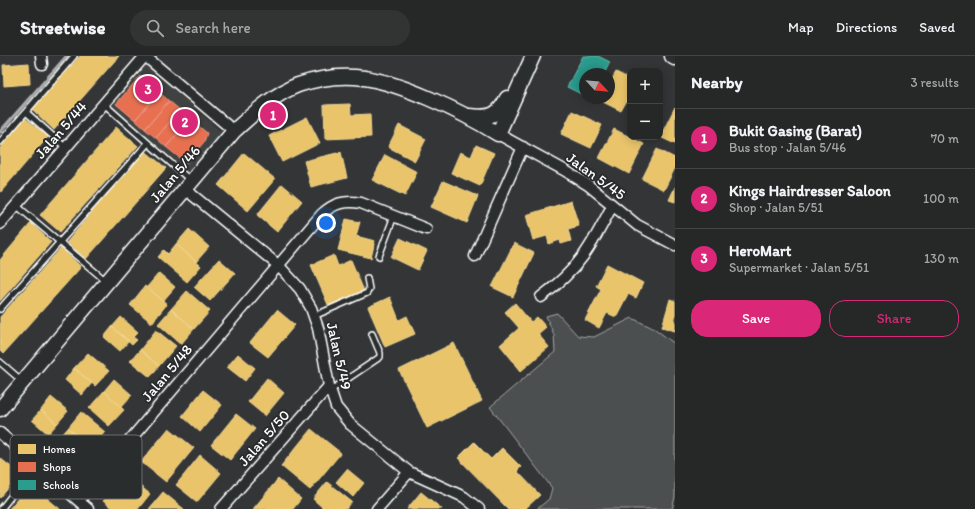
<!DOCTYPE html>
<html lang="en">
<head>
<meta charset="utf-8">
<style>
  :root { --surface:#262828; --page:#323434; --text:#f1f3f6; --muted:#a4a6a8; --line:#424445; --accent:#db2777 }
  body { margin:0; font-family:Itim,sans-serif; background:var(--page); color:var(--text) }
  .controls { position:absolute; right:12px; top:12px; display:grid; overflow:hidden; border-radius:8px; box-shadow:0 2px 10px #0003 }
  .controls button { width:36px; height:36px; display:grid; place-items:center; padding:0; border:0; border-bottom:1px solid var(--line); background:var(--surface); color:var(--text); font:20px sans-serif }
  .compass { position:absolute; left:579px; top:12px; width:36px; height:36px; border-radius:50%; background:var(--surface); box-shadow:0 2px 10px #0003; rotate:116deg }
  .you { position:absolute; left:326px; top:167px; width:14px; height:14px; margin:-10px; border:3px solid #fff; border-radius:50%; background:#1a73e8; box-shadow:0 0 0 6px #1a73e833 }
  .badge { display:grid; place-items:center; width:26px; height:26px; border-radius:50%; background:var(--accent); color:#fff; font-size:13px; font-weight:700 }
  .pin { position:absolute; translate:-50% -50%; border:2px solid #fff; box-shadow:0 1px 4px #0006 }
  .list { margin:0; padding:0; list-style:none }
  h2 { display:flex; justify-content:space-between; align-items:center; height:52px; margin:0; padding:0 16px; font-size:17px }
  h2 small { font-size:13px; font-weight:400; color:var(--muted) }
  .list li { display:grid; grid-template-columns:26px 1fr auto; gap:12px; align-items:center; box-sizing:border-box; height:60px; padding:0 16px; border-top:1px solid var(--line) }
  .list b { display:block; font-size:15px; white-space:nowrap }
  .list p { margin:0; font-size:13px; white-space:nowrap; color:var(--muted) }
  .list em { font-size:13px; font-style:normal; color:var(--muted) }
  .actions { display:flex; gap:8px; padding:12px 16px }
  .actions a { flex:1; padding:9px 0; border:1px solid var(--accent); border-radius:16px; text-align:center; font-size:14px; color:var(--accent) }
  .actions .main { background:var(--accent); color:#fff }
  .icon { flex:none; width:22px; height:22px; fill:none; stroke:currentColor; stroke-width:2; stroke-linecap:round; stroke-linejoin:round }
  .map { position:relative; flex:none; width:675px; height:453px; overflow:hidden }
  header { display:flex; align-items:center; gap:24px; box-sizing:border-box; height:56px; padding:0 20px; background:var(--surface); border-bottom:1px solid var(--line) }
  header strong { font-size:19px }
  nav { display:flex; gap:22px; margin-inline-start:auto; font-size:14px }
  .search { width:280px; height:36px; background:var(--page); display:flex; align-items:center; gap:10px; box-sizing:border-box; padding:0 14px; border-radius:22px; color:var(--muted); font-size:15px }
  main { display:flex }
  aside { flex:1; background:var(--surface) }
  .map>svg:first-child { display:block }
  .built { fill:#404243 }
  .green { fill:#4c4f50; stroke:#a6a7a8 }
  .homes { fill:#e9c46a; stroke:#f0d697 }
  .shops { fill:#e76f51; stroke:#ee9a85 }
  .schools { fill:#2a9d8f; stroke:#6abab1 }
  .lines { fill:none; stroke-linecap:round; stroke-linejoin:round }
  .stream { stroke:#abacad; stroke-width:3.5 }
  .lane-casing { stroke:#fff; stroke-width:8 }
  .street-casing { stroke:#fff; stroke-width:13 }
  .secondary-casing { stroke:#fff; stroke-width:17 }
  .primary-casing { stroke:#fff; stroke-width:19 }
  .lane { stroke:#2a2d2e; stroke-width:5 }
  .street { stroke:#2a2d2e; stroke-width:10 }
  .secondary { stroke:#2a2d2e; stroke-width:14 }
  .primary { stroke:#2a2d2e; stroke-width:16 }
  .labels { text-anchor:middle; dominant-baseline:central; stroke-width:4; stroke-linejoin:round; paint-order:stroke }
  .street-label { font-size:15px; fill:#fff; stroke:#2a2d2e }
  .key { fill:#2a2d2e; stroke:#6a6c6d; stroke-width:1 }
  .key-label { font-size:11px; fill:#fff }
</style>
</head>
<body>
<header>
<strong>Streetwise</strong>
<div class="search"><svg class="icon" aria-label="search" viewBox="0 0 24 24"><circle cx="10" cy="10" r="6"/><path d="M15 15l6 6"/></svg>Search here</div>
<nav><a>Map</a><a>Directions</a><a>Saved</a></nav>
</header>
<main>
<div class="map">
<svg width="675" height="453" viewBox="0 0 675 453">
  <rect width="100%" height="100%" fill="#333536"/>
  <filter id="ink" filterUnits="userSpaceOnUse"><feTurbulence type="fractalNoise" baseFrequency=".025" numOctaves="2"/><feDisplacementMap in="SourceGraphic" scale="8" xChannelSelector="R" yChannelSelector="G"/><feConvolveMatrix kernelMatrix="1 2 1 2 8 2 1 2 1" color-interpolation-filters="sRGB"/></filter>
  <g filter="url(#ink)">
    <path class="built" d="M146,7L224,79L190,117L108,48Z"/>
    <path class="green" d="M557,257L578,280L594,281L632,262L655,273L675,288V441L672,453H537L549,443L552,432L490,351L555,296L554,279L546,260Z"/>
    <path class="homes" d="M80,0H119L54,74L32,53Z
      M29,7L30,28L4,30L3,9Z
      M616,16L630,23V39L621,55L601,45L602,42H609V29Z
      M350,48L351,59L370,58L371,81L325,83L324,49Z
      M675,51V88L660,81Z
      M572,55L602,69L591,92L561,78Z
      M307,61L320,87L282,106L269,80Z
      M25,62L48,81L0,137V92Z
      M399,69L426,83L415,105L388,91Z
      M116,71L138,90L60,176L40,159Z
      M614,73L644,88L629,118L599,102Z
      M476,89L494,97L480,130L451,117L460,96L471,101Z
      M657,93L675,102V112L664,134L642,123Z
      M144,94L166,112L86,203L67,186Z
      M341,96L347,122L311,131L304,105Z
      M244,97L275,123L248,155L218,129Z
      M385,99L417,116L405,140L372,124Z
      M443,125L478,140L467,167L431,151Z
      M282,128L302,145L277,176L257,159Z
      M675,131V146L669,144Z
      M571,145L579,170L568,173L571,185L561,188L560,184L549,188L547,180L533,184L526,159Z
      M346,163L360,166L356,180L375,185L371,202L338,194Z
      M31,167L51,186L0,245V204Z
      M189,173L209,191L196,206L176,188Z
      M400,182L427,195L418,214L391,201Z
      M514,187L534,197L513,241L492,231Z
      M176,188L201,210L187,226L158,201L164,194L168,198Z
      M61,192L81,211L3,298L0,295V261Z
      M334,199L338,210L351,204L364,235L329,251L311,209Z
      M219,203L235,217L210,245L194,231Z
      M607,208L643,227L636,242L628,238L616,261L607,257L599,272L585,264L601,233L596,230Z
      M159,217L175,231L163,245L147,231Z
      M145,230L167,248L152,267L130,249Z
      M187,235L210,255L194,273L171,253Z
      M390,241L399,264L407,260L415,278L385,291L368,251Z
      M670,243L675,245V275L662,271Z
      M515,247L531,266L537,261L546,271L538,278L549,291L521,315L500,289L519,272L505,256Z
      M171,253L194,273L181,288L158,268Z
      M277,254L295,269L268,301L250,287Z
      M121,261L138,276L133,281L137,284L132,289L112,271Z
      M112,271L129,285L120,295L104,281Z
      M156,274L176,290L159,310L140,294Z
      M454,287L482,345L427,372L399,314Z
      M140,294L159,310L150,321L130,305Z
      M88,297L109,315L95,330L74,312Z
      M238,298L255,312L245,325L227,311Z
      M74,312L92,327L82,339L65,324Z
      M267,322L284,337L265,360L248,346Z
      M114,323L132,339L121,351L104,335Z
      M203,334L222,349L200,376L182,360Z
      M104,335L124,354L109,370L89,352Z
      M51,341L68,355L57,368L41,354Z
      M41,354L57,368L48,378L32,364Z
      M81,356L105,376L91,392L68,372Z
      M236,358L255,373L230,404L211,389Z
      M68,372L91,392L77,408L54,388Z
      M169,372L194,392L166,426L141,406Z
      M311,373L341,397L310,434L281,410Z
      M474,386L491,403L502,392L521,411L517,415L540,439L525,453H508L458,402Z
      M200,399L221,417L197,446L176,429Z
      M0,402L20,418L0,442Z
      M347,413L364,427L353,441L336,426Z
      M125,418L150,438L138,453H113L103,445Z
      M278,423L301,443L293,453H253Z
      M327,426L352,446L346,453H324L313,443Z
      M30,428L60,453H9Z
      M163,436L184,453H149Z
      M421,436L442,453H407Z"/>
    <path class="shops" d="M140,20L159,36L135,64L116,48Z
      M159,36L169,45L145,73L135,64Z
      M169,45L180,54L156,82L145,73Z
      M180,54L190,63L166,91L156,82Z
      M190,63L207,77L204,86L186,107L166,91Z"/>
    <path class="schools" d="M583,0H598L610,6L604,18H585V40L567,31Z"/>
    <g class="lines">
      <path class="stream" d="M0,76L67,0"/>
      <g class="lane-casing">
        <path id="lane" d="M104,48L191,125
          M26,56L66,92
          M0,86L74,0
          M16,149L106,225
          M379,200L394,160
          M0,253L148,87
          M314,260L367,237L369,233L367,222
          M0,306L22,325
          M331,334L380,301V297L372,278
          M1,453L24,424"/>
      </g>
      <g class="street-casing">
        <path id="street" d="M41,0L42,8
          M145,0L234,75
          M498,78L564,114L588,129L637,169L675,189
          M185,133L278,209L300,233L311,252L318,272L329,330L336,351L350,368L409,416L464,441L479,453
          M0,168L145,0
          M475,200L523,91
          M541,241C579,213 591,191 612,150
          M0,377L88,453
          M79,444L322,158C334,147 345,144 361,147L426,173
          M221,453L329,330
          M377,453L409,416"/>
      </g>
      <g class="secondary-casing">
        <path id="secondary" d="M469,60C489,62 498,61 507,42
          M0,353L234,75C253,58 274,38 298,29C347,12 383,23 428,42C454,53 474,63 498,78L533,0"/>
      </g>
      <g class="primary-casing">
        <path id="primary" d="M673,0L675,1"/>
      </g>
      <use href="#lane" class="lane"/>
      <use href="#street" class="street"/>
      <use href="#secondary" class="secondary"/>
      <use href="#primary" class="primary"/>
    </g>
  </g>
  <g class="labels">
    <g class="street-label">
      <text transform="translate(61 74) rotate(-49)">Jalan 5/44</text>
      <text transform="translate(175 118) rotate(-50)">Jalan 5/46</text>
      <text transform="translate(596 120) rotate(36)">Jalan 5/45</text>
      <text transform="translate(339 300) rotate(77)">Jalan 5/49</text>
      <text transform="translate(167 317) rotate(-50)">Jalan 5/48</text>
      <text transform="translate(264 382) rotate(-49)">Jalan 5/50</text>
    </g>
  </g>
  <rect x="10" y="379" width="132" height="64" rx="6" class="key"/>
  <rect x="18" y="388" width="18" height="10" fill="#e9c46a"/>
  <rect x="18" y="406" width="18" height="10" fill="#e76f51"/>
  <rect x="18" y="424" width="18" height="10" fill="#2a9d8f"/>
  <g class="key-label">
    <text x="43" y="397">Homes</text>
    <text x="43" y="415">Shops</text>
    <text x="43" y="433">Schools</text>
  </g>
</svg>
<div class="controls">
<button>+</button>
<button>−</button>
</div>
<svg class="compass" viewBox="-18 -18 36 36"><path d="M0-13l5 13h-10z" fill="#e53935"/><path d="M0 13l5-13h-10z" fill="#a4a6a8"/></svg>
<div class="you"></div>
<div class="pin badge" style="left:273px;top:59px">1</div>
<div class="pin badge" style="left:185px;top:66px">2</div>
<div class="pin badge" style="left:148px;top:33px">3</div>
</div>
<aside>
<h2>Nearby<small>3 results</small></h2>
<ul class="list">
<li><span class="badge">1</span><div><b>Bukit Gasing (Barat)</b><p>Bus stop · Jalan 5/46</p></div><em>70 m</em></li>
<li><span class="badge">2</span><div><b>Kings Hairdresser Saloon</b><p>Shop · Jalan 5/51</p></div><em>100 m</em></li>
<li><span class="badge">3</span><div><b>HeroMart</b><p>Supermarket · Jalan 5/51</p></div><em>130 m</em></li>
</ul>
<div class="actions"><a class="main">Save</a><a>Share</a></div>
</aside>
</main>
</body>
</html>
